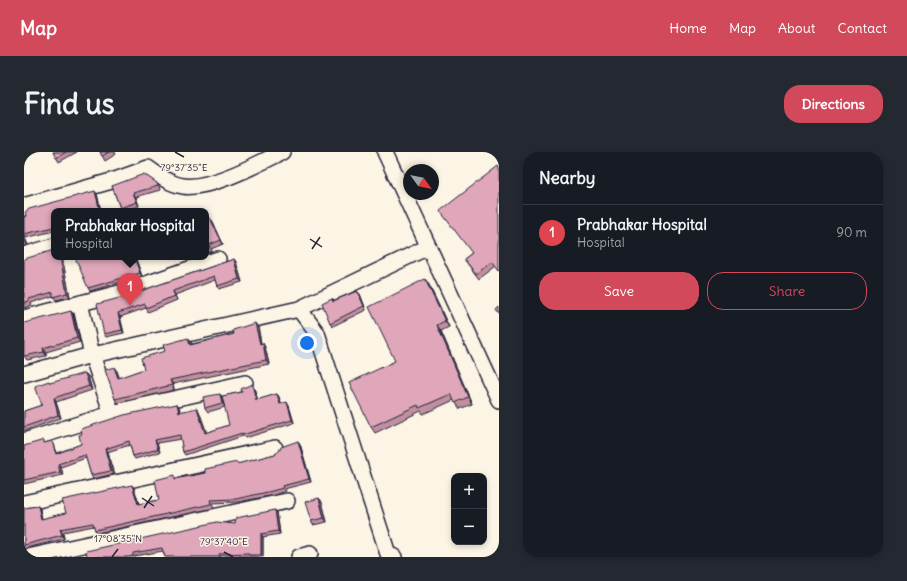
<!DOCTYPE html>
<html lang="en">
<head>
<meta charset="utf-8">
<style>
  :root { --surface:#171b24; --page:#242831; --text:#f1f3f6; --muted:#9ea1a6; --line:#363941; --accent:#d1495b }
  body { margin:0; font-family:Delius,sans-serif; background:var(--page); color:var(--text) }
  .controls { position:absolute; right:12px; bottom:12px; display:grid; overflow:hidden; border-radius:8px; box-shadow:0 2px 6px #0003 }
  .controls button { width:36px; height:36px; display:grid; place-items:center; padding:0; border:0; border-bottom:1px solid var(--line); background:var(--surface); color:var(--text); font:20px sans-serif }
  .compass { position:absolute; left:379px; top:12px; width:36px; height:36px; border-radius:50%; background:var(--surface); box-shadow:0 2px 6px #0003; rotate:123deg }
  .you { position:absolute; left:283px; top:191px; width:14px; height:14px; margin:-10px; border:3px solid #fff; border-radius:50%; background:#1a73e8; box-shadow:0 0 0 6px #1a73e833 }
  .badge { display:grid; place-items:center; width:26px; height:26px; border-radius:50%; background:var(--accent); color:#fff; font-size:13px; font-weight:700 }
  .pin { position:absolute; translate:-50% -33px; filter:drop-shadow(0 1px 2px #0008) }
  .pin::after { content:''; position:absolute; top:21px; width:14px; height:12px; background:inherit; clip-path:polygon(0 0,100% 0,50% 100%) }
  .popup { position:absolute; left:27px; top:56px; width:158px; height:52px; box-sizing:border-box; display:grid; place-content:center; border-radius:8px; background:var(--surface); filter:drop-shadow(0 1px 3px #0005); font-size:13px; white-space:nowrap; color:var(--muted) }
  .popup b { font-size:15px; color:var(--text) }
  .popup::after { content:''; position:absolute; left:50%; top:100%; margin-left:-8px; border:8px solid transparent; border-top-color:var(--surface) }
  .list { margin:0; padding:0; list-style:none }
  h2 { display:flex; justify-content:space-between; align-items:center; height:52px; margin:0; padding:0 16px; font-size:17px }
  h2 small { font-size:13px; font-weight:400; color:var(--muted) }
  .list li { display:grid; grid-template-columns:26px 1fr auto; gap:12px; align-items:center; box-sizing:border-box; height:56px; padding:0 16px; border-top:1px solid var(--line) }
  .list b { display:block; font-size:15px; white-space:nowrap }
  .list p { margin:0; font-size:13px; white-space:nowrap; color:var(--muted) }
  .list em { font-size:13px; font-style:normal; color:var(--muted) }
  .actions { display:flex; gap:8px; padding:12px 16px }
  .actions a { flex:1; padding:9px 0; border:1px solid var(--accent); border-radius:16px; text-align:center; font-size:14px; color:var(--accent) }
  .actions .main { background:var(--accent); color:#fff }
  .map { position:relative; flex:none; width:475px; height:405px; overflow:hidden; border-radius:16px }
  header { display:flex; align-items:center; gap:24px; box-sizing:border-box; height:56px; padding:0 20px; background:var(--accent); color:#fff }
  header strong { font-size:19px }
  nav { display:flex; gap:22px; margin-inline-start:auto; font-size:14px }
  .intro { display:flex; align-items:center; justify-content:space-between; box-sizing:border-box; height:96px; padding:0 24px }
  h1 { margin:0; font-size:28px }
  .button { padding:10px 18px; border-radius:16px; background:var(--accent); color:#fff; font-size:14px; font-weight:700 }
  main { display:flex; gap:24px; padding:0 24px }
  aside { flex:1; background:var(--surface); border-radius:16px; box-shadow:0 2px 6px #0003 }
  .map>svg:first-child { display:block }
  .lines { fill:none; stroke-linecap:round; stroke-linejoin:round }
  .street-casing { stroke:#22223b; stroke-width:18 }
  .street { stroke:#fcf5e5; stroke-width:15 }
  .wall { fill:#c0909f; stroke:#22223b }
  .shaded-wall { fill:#9c7582; stroke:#22223b }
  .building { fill:#dfa7b9; stroke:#22223b }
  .ticks { fill:none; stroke:#22223b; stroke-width:1.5 }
  .ticks-label { font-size:10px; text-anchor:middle; fill:#22223b; stroke:#fcf5e5; stroke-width:3; stroke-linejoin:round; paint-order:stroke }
</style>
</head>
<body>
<header>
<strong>Map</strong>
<nav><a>Home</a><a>Map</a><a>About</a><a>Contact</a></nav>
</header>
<div class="intro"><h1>Find us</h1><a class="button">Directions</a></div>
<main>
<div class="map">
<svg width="475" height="405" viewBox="0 0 475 405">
  <rect width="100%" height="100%" fill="#fcf5e5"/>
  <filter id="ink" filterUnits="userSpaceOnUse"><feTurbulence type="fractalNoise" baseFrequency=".025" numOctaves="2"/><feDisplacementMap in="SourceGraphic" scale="8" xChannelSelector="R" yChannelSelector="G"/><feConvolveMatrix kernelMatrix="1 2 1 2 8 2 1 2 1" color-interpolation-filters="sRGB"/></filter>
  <g filter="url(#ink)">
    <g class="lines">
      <g class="street-casing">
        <path id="street" d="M361,0L475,248
          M0,56L3,53L91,28L124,16C135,24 146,32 159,34C185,38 234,12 258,0
          M0,103L30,94
          M56,151L68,203L88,262
          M275,157L404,95
          M0,166L99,140L194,107
          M0,222L60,205L275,157L293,181L364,402L370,405
          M0,289L100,258L221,231
          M0,351L251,296
          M4,405L263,349
          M275,405L286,402"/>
      </g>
      <use href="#street" class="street"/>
    </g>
    <path class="wall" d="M29,0H53L35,10Z
      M76,0H91L92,2L81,9Z
      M474,14L472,114L455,127L440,107L448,101Z
      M133,31L135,34L136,38L112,45L115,54L102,59H98L96,56L88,34Z
      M73,42L77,59H30V79L1,86L4,93L0,94V65Z
      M186,66L189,70L199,92L187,97L188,99L182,102V68Z
      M30,105H38L46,145L32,148L29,144L7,151L8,153L0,156V107Z
      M111,105L118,124L66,139L64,136Z
      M165,105H172L167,107Z
      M210,107L212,110L218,130L195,137L193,134L191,128L151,143L153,148L124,160L122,156L96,165L100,181L82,185L80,182L99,145Z
      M401,127L405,133L425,175L417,179L448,252L436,257L430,248L399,262L397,259L351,281L347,275Z
      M333,139L336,142L342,158L309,174L306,171L308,146L310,148Z
      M47,159L49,162L56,190L22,200V204L3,208L0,204Z
      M234,175L237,191L241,195L245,212L149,232L150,238L94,251L91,247L93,219L95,226L120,217L141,199L167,190V192L190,187Z
      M64,224L68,238L32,250L37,266L0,279V259L18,253L27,231Z
      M230,236L234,248L253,242L255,245L257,252L265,254L270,271L221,286L219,284L161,303L159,300L157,287L133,291L136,300L111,307L109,304L106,293L83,300L90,322L69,327L67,323L62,306L37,315L39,323L0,332V294L21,291L28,289L30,292L33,301L57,292L153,252L155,255L157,260L175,259L182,281L205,273L218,240Z
      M196,242L201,255L184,260L181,256Z
      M274,289L276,292L287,330L260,337L261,339L250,343L214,350L188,351L190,356L73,381L71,378L70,374L39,380L40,387L2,396L0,398V356L14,354L16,357L18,367L42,361L110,336L115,352L135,348L153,327L181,321L251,302Z
      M295,346L298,350L303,370L289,373L287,369Z
      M253,360L256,382L239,385V405H226L225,404H197V405H141L139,399L111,404V405H63L211,372Z"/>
    <path class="shaded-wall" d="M71,39L73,42L77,59H76Z
      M109,41L112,45L115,54L113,50Z
      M186,66L189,70L199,92Z
      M0,84L1,86L4,93L1,89Z
      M36,105H38L46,145L43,141Z
      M110,105H111L118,124L116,121Z
      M210,107L212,110L218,130L215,127Z
      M401,127L405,133L425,175L421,169Z
      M149,139L151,143L153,148L150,144Z
      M333,139L336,142L342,158L340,154Z
      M47,159L49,162L56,190L53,186Z
      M94,161L96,165L100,181L98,178Z
      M231,171L234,175L238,196L236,192Z
      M413,173L417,179L448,252L444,245Z
      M164,186L167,190L169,197L166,193Z
      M239,191L241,195L245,212L242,208Z
      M19,196L22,200V204L20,200Z
      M90,215L93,219L97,230L94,226Z
      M61,221L64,224L68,238L65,234Z
      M146,228L149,232L150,238Z
      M228,232L230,236L235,252L232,248Z
      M196,242L198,245L201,255L198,251Z
      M253,242L255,245L258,255L256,252Z
      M30,246L32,250L37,266L34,263Z
      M263,250L265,254L270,271L268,268Z
      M153,252L155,255L157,263L155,260Z
      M173,256L175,259L184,284L181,281Z
      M131,288L133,291L136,300L134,297Z
      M28,289L30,292L34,305L32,302Z
      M274,289L276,292L287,330L285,327Z
      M81,297L83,300L90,322L87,319Z
      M34,312L37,315L39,323L36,320Z
      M108,333L110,336L116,355L114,352Z
      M295,346L298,350L303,370L300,366Z
      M14,354L16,357L19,371L17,367Z
      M251,358L253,360L256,382L254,379Z
      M36,377L39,380L40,387L38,383Z
      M237,382L239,385V405L237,403Z"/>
    <path class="building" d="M29,0H42L32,6Z
      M76,0H85L78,4Z
      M474,14L475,16V119L468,110L452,122L440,107L448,101L416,59Z
      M120,22L133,31L134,34L109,41L113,50L96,56L88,34Z
      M71,39L76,59H30V71H29L30,75L0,82V65L2,64L1,60L5,57Z
      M186,66L197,88L185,93L186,96L182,97V68Z
      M30,98V105H36L43,141L29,145V140L5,147V149L0,151V107Z
      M51,105H110L116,121L64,136Z
      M210,107L215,127L193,134L190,124L149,139L150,144L122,156L121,152L94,161L98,178L80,182L73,152L99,145Z
      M401,127L421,169L413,173L444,245L431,251L427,242L395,256L394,253L347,275L325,231L371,209L345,155Z
      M333,139L340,154L306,171L298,151L308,146L309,149Z
      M475,155V162L472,158Z
      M47,159L53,186L19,196L20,200L0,204V171Z
      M231,171L236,192L239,191L242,208L146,228L148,233L91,247L81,218L90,215L94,226L120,217L117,206L141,199L139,193L164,186L166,193L210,182L209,178Z
      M61,221L65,234L30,246L34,263L0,275V259L18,253L11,234L25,229L26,231Z
      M228,232L232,248L253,242L256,252L263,250L268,268L218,283V281L159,300L156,283L131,288L134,297L109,304L105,289L81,297L87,319L67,323L61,303L34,312L36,320L0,328V294L20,288V291L28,289L32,302L57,292L55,283L58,282L57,277L100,263L153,252L155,260L173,256L181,281L205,273L198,244L218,240L217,237Z
      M196,242L198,251L181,256L179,245Z
      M274,289L285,327L258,334L259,336L248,339L212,347L186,348L187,352L71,378L69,371L36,377L38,383L0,393V356L14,354L17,367L42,361L38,348L108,333L114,352L135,348L131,328L151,323V327L181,321V317L213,310V312L251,302L255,299L257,295Z
      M295,346L300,366L287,369L281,350Z
      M251,358L254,379L237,382V403H225V401L195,402L196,405H141L138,396L109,401V404L105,405H63L62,399L193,370L211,372L212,366Z"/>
  </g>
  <path class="ticks" d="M151,0L160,5M286,87L298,95M288,97L296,85M118,346L130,354M120,356L128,344M200,400L209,405M88,405L94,397"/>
  <g class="ticks-label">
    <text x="160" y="19">79°37'35"E</text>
    <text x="94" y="390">17°08'35"N</text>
    <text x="200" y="393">79°37'40"E</text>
  </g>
</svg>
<div class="controls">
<button>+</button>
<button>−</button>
</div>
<svg class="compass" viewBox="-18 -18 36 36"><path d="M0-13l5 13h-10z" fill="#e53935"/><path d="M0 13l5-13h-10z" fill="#9ea1a6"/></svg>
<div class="you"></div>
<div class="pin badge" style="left:106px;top:154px;background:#e0444e">1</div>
<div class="popup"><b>Prabhakar Hospital</b>Hospital</div>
</div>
<aside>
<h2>Nearby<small></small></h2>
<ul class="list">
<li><span class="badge" style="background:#e0444e">1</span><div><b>Prabhakar Hospital</b><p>Hospital</p></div><em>90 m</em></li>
</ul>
<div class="actions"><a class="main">Save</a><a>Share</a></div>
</aside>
</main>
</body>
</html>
